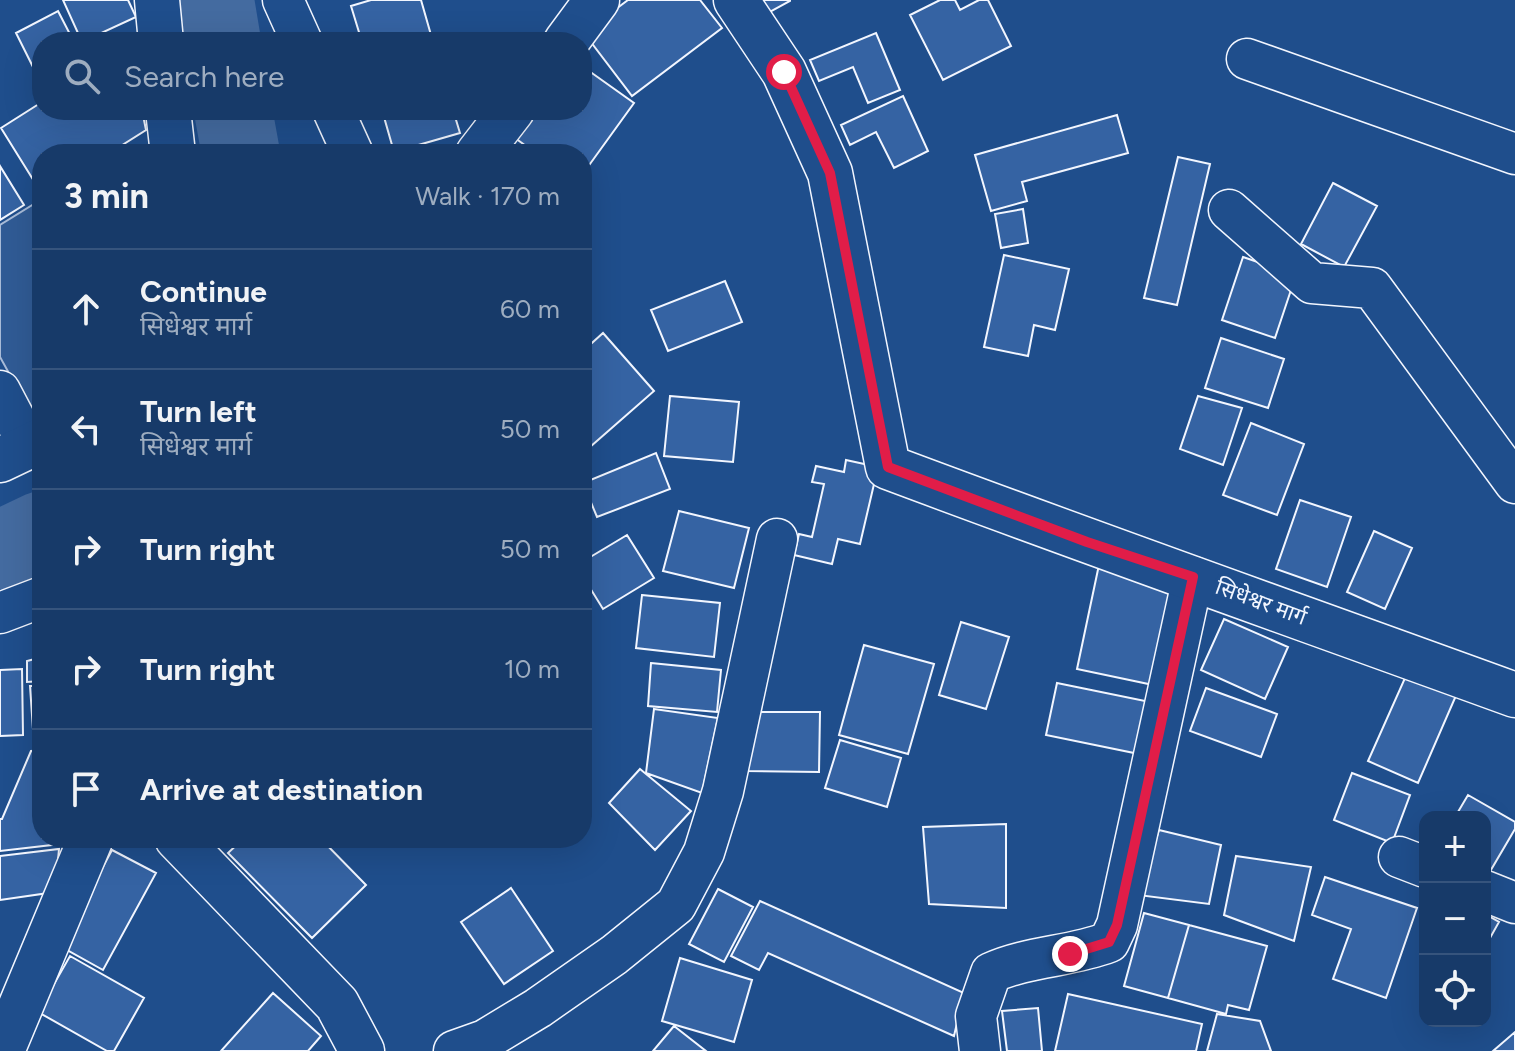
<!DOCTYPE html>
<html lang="en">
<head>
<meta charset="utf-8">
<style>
  :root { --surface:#173a69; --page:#244571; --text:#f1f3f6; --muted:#9eadc0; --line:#36547d }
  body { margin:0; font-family:Figtree,"Noto Sans Devanagari",sans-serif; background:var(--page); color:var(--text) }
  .controls { position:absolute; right:24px; bottom:24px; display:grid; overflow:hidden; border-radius:16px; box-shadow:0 8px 32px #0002 }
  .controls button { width:72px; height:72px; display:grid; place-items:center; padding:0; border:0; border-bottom:2px solid var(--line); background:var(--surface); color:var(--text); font:40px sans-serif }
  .stop { position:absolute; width:24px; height:24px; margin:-18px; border:6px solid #e11d48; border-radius:50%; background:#fff }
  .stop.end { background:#e11d48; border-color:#fff; box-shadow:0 2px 8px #0008 }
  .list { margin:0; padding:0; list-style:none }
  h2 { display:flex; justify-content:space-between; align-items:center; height:104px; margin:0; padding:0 32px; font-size:34px }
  h2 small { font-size:26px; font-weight:400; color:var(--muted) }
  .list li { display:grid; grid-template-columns:52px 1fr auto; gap:24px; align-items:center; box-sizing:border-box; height:120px; padding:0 32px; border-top:2px solid var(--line) }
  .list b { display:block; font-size:30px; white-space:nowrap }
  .list p { margin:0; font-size:26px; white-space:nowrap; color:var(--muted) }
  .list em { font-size:26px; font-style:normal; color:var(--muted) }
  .icon { flex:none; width:44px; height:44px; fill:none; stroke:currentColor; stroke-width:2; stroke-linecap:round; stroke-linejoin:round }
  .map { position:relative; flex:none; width:1515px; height:1051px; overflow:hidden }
  .search { position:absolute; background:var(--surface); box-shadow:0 8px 32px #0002; left:32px; top:32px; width:560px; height:88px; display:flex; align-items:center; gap:20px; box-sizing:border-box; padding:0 28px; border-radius:32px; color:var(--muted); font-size:30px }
  .panel { position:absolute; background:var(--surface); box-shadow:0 8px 32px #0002; left:32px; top:144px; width:560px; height:704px; border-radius:32px }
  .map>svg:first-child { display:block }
  .built { fill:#305b95; stroke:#a8bbd7; stroke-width:2 }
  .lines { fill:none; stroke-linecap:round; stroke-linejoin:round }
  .river { stroke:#446ba0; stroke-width:78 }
  .building { fill:#3563a3; stroke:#f2f6ff; stroke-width:2 }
  .street-casing { stroke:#f2f6ff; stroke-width:43 }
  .secondary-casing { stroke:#f2f6ff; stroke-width:47 }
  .street { stroke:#1f4e8c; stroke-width:40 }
  .secondary { stroke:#1f4e8c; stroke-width:44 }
  .route { stroke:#e11d48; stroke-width:10 }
  .labels { text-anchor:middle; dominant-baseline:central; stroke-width:6; stroke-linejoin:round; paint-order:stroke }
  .street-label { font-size:22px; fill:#f2f6ff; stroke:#1f4e8c }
</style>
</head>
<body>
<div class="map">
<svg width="1515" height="1051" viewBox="0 0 1515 1051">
  <rect width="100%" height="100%" fill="#1f4e8c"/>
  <path class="built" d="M42,199V420L36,422L0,357V225Z"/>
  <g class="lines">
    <path class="river" d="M215,0L222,42
      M233,110L241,154
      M0,550L42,530"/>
  </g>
  <path class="building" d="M63,0H128L136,17L82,42Z
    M371,0H421L433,42H362L351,6Z
    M628,0H700L722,28L632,96L584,33Z
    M761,0H790V1L768,13Z
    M940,0H955L960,10L979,0H988L1011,46L943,80L910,15Z
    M58,11L74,42H42L41,83L16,33Z
    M876,33L900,90L868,103L853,67L819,81L810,60Z
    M582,66L634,103L582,175V154H537L511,135L529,110H582Z
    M903,96L928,151L894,168L876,132L850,145L841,125Z
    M42,102V110H142L146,130L108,154H42V194L1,128Z
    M382,110H453L460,133L394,152Z
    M1117,115L1128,153L1022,182L1027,201L991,211L975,155Z
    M1178,157L1210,164L1177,305L1144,298Z
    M0,166L24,205L0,220Z
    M1333,183L1377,206L1344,267L1301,244Z
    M1023,209L1028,243L1001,248L995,214Z
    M1004,255L1069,269L1055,330L1034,325L1028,356L984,347Z
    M1243,257L1296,275L1275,338L1222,320Z
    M725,281L742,322L668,351L651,310Z
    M603,333L654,391L582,454V352Z
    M1221,338L1284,359L1268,408L1205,388Z
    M670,396L739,402L733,462L664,456Z
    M1198,396L1242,408L1223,465L1180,449Z
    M1251,423L1304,444L1277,515L1223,495Z
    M656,453L670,489L597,517L583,483Z
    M846,460L878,467L860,544L838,539L832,564L794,555L799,534L812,537L824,484L812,482L816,466L844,472Z
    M1300,500L1351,517L1327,587L1276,569Z
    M679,511L749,528L734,588L663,571Z
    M1374,531L1412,548L1385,609L1347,592Z
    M627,535L654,578L603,609L582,575V562Z
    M1100,560L1181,577L1158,686L1077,669Z
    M642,595L720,603L714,657L636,648Z
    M1224,619L1288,647L1265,699L1201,670Z
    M961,622L1009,637L986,709L939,695Z
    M864,645L934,664L908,754L839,735Z
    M42,657V681L27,682V661Z
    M651,663L721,670L717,712L648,706Z
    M22,669L23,735L0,736V670Z
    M1409,669L1458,691L1418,783L1368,761Z
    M1057,683L1150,702L1139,754L1046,735Z
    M30,686H42V744H34Z
    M1206,688L1277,714L1261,757L1190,731Z
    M654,709L718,718L702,793L646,773Z
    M747,712H820L819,772L746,771Z
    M840,740L901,758L887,807L825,788Z
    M42,750V838H71L69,843L0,851V819H2L31,751Z
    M640,769L691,811L655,850L609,803Z
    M1352,773L1410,795L1392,843L1334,820Z
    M1468,795L1515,822V829L1485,880V817H1455Z
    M1006,824V908L929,904L923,827Z
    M1159,830L1221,845L1209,904L1138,895Z
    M244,838H320L366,885L312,938L228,853Z
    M59,849L55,892L0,900V856Z
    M112,850L156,873L103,970L60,946Z
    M1236,856L1311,867L1294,941L1224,915Z
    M1325,877L1417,908L1386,998L1333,979L1351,929L1312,915Z
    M511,888L553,951L504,984L461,922Z
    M718,889L753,907L724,962L689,944Z
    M760,901L964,993L954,1036L768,953L759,970L731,956Z
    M1144,913L1189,925L1168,998L1124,986Z
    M1485,914L1499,922L1485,947Z
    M1189,925L1267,946L1249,1010L1228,1005L1226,1014L1168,998Z
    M70,956L144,998L114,1051H107L38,1012Z
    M680,958L752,980L734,1042L662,1021Z
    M273,993L321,1036L308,1051H221Z
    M1068,994L1202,1024L1196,1051H1055Z
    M1038,1008L1042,1051H1007L1002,1011Z
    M1217,1014L1260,1021L1271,1051H1207Z
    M674,1026L706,1051H653Z
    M1515,1032V1051H1493Z"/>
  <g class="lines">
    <g class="street-casing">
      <path id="street" d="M283,0L302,42
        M1247,59L1515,154
        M333,110L353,154
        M1229,210L1312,283L1372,288L1515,483
        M0,391L29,446
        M0,613L42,597
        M1399,857L1425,867
        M1485,891L1515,903
        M454,1051L485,1040L538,1008L614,955L676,905L704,852L723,791L777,539
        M980,1051L976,1016L991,973C1028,956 1070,957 1109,942L1117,925L1193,577"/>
    </g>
    <g class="secondary-casing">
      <path id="secondary" d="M157,0L161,42
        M736,0L784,72L830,173L888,467C1096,545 1306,619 1515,695
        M566,42L597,0
        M168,110L173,154
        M478,154L512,110
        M0,460L42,440
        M177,838L337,1004L362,1051
        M2,1051L91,838"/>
    </g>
    <use href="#street" class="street"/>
    <use href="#secondary" class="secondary"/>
  </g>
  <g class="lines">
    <path class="route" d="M784,72L830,173L888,467L1087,542L1193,577L1117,925L1109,942L1070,954"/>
  </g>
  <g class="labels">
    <g class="street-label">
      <text transform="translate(1261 602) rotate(20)">सिधेश्वर मार्ग</text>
    </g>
  </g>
</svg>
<div class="controls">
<button>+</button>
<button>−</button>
<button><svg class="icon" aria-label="locate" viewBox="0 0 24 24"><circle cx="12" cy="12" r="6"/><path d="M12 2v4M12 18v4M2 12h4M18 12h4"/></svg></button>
</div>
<div class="stop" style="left:784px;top:72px"></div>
<div class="stop end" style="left:1070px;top:954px"></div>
<div class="search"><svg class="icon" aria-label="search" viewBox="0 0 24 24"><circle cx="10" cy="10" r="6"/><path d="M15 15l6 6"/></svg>Search here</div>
<section class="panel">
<h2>3 min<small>Walk · 170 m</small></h2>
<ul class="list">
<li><svg class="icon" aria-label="ahead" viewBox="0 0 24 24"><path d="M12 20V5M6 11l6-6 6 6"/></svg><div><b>Continue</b><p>सिधेश्वर मार्ग</p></div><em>60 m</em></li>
<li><svg class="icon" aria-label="left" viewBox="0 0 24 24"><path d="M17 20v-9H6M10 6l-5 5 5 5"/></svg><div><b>Turn left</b><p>सिधेश्वर मार्ग</p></div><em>50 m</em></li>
<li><svg class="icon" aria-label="right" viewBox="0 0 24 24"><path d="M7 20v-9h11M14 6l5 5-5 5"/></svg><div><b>Turn right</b></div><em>50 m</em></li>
<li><svg class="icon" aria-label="right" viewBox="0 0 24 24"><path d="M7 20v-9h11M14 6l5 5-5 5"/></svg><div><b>Turn right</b></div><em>10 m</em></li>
<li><svg class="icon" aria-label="arrive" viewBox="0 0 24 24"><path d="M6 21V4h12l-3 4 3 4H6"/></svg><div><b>Arrive at destination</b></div></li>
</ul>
</section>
</div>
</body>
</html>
